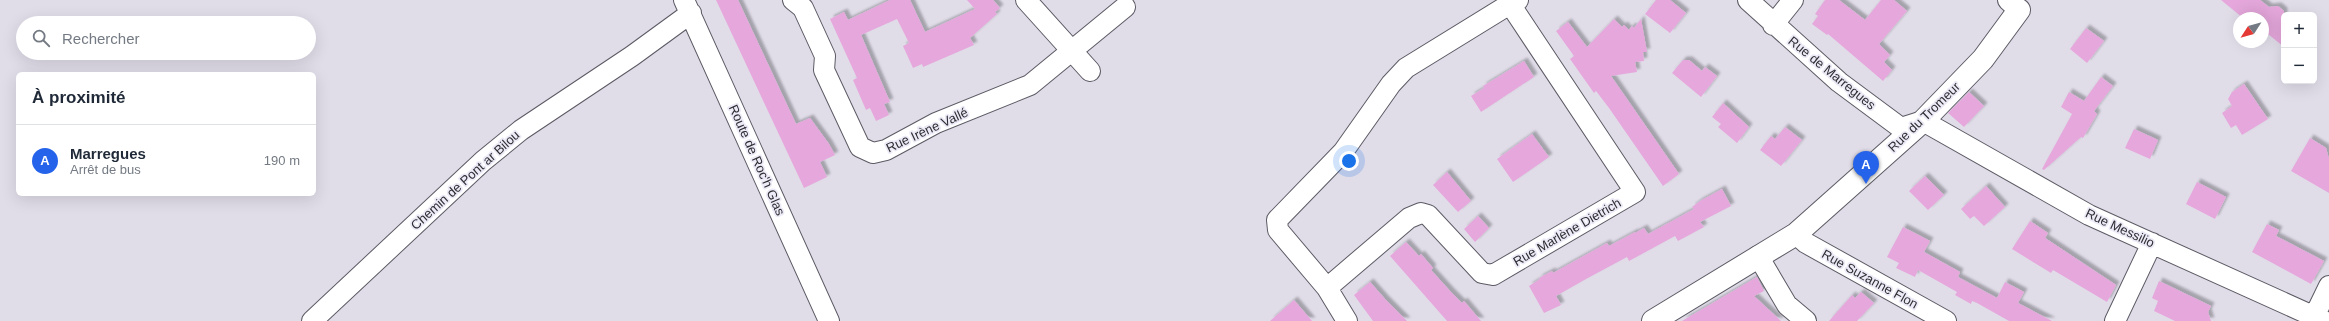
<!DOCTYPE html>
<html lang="fr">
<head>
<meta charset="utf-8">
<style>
  :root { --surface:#fff; --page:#f6f6f7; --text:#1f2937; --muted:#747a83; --line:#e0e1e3; --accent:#2563eb }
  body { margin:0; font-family:Helvetica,sans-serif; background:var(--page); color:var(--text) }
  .controls { position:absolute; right:12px; top:12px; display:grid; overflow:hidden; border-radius:6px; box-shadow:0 4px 16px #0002 }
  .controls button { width:36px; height:36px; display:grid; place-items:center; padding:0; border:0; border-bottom:1px solid var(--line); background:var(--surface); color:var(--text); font:20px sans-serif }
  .compass { position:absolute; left:2233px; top:12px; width:36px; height:36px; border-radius:50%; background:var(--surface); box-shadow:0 4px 16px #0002; rotate:234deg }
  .you { position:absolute; left:1349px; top:161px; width:14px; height:14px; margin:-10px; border:3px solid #fff; border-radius:50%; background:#1a73e8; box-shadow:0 0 0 6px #1a73e833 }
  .badge { display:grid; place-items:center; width:26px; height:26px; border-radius:50%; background:var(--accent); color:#fff; font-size:13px; font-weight:700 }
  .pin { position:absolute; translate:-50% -33px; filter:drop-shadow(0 1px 2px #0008) }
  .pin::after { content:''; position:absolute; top:21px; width:14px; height:12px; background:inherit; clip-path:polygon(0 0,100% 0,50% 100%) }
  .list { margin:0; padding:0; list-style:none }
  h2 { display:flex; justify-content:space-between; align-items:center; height:52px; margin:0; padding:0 16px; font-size:17px }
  h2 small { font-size:13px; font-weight:400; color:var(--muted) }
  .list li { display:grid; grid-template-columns:26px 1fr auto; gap:12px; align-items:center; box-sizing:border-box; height:72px; padding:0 16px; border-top:1px solid var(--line) }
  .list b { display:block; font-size:15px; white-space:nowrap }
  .list p { margin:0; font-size:13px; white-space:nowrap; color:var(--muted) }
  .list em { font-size:13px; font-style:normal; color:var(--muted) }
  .icon { flex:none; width:22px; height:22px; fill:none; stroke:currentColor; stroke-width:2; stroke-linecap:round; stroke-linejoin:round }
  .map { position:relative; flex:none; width:2329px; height:321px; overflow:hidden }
  .search { position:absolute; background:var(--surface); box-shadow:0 4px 16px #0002; left:16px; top:16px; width:300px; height:44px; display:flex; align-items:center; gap:10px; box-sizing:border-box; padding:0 14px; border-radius:22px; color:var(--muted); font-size:15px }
  .panel { position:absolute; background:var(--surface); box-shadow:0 4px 16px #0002; left:16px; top:72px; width:300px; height:124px; border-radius:6px }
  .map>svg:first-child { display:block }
  .building { fill:#e6a8dc; filter:url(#shadow) }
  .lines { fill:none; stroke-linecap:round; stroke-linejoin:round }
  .minor-casing { stroke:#5c5a64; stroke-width:22 }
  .major-casing { stroke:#5c5a64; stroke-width:24 }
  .minor { stroke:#fff; stroke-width:20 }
  .major { stroke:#fff; stroke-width:22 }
  .labels { text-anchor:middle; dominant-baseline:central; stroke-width:3.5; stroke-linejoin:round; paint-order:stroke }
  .street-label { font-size:13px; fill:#2e2d32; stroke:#edeaf7 }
</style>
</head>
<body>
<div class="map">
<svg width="2329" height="321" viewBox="0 0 2329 321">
  <defs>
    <filter id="shadow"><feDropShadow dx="3.5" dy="-3.5" stdDeviation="1" flood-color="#0004"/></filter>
  </defs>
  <rect width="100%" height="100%" fill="#e0dde9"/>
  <path class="building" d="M716,0H738L796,124L810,118L829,144L835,155L820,162L827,177L804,188Z
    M890,0H910L925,32L975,9L967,0H993L1000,8L995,12L997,14L970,38L974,45L923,67L922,64L913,68L903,46L909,43L897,19L861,35L890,102L884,104L889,115L876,121L870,108L866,110L853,80L857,78L830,19L844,12L848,20Z
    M1656,0H1670L1686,13L1670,33L1645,14Z
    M1825,0H1839L1865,20L1881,0H1894L1907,11L1879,44L1890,55L1884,62L1892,70L1883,81L1828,34L1827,35L1812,24L1818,16L1815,14Z
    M2221,0H2260L2269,7L2278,6L2284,11V47L2263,30V18H2243Z
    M1614,19L1622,27L1624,25L1629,30L1632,26L1634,28L1641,19L1647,52H1643L1644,61L1635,62L1637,72L1611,76L1679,174L1663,186L1609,108L1596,91L1594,93L1570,59L1574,56L1556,31L1568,22L1587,47Z
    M2086,28L2104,41L2087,63L2070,49Z
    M1683,60H1689L1702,71L1705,67L1717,76L1701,97L1672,73Z
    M1524,61L1534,77L1481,112L1471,96L1484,88L1483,86Z
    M2101,77L2113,86L2094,111L2097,114L2086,133L2083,138L2081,137L2044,170L2042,169L2072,114L2061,107L2069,92L2084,101Z
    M2244,84L2268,119L2242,135L2236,125L2231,128L2222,113L2232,106L2228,99L2232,92Z
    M1969,92L1984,106L1964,127L1948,113Z
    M1723,103L1749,127L1737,143L1718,127L1721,124L1712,117Z
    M1785,127L1802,140L1781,166L1760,150L1771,136L1775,139Z
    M2134,129L2158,140L2150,159L2125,148Z
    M1532,134L1549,157L1513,182L1497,159Z
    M2310,138L2326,148L2329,159V193L2291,171Z
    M1447,172L1471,201L1458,212L1433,185Z
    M1925,176L1944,195L1928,210L1909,191Z
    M2197,182L2226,197L2215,219L2186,204Z
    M1986,186L2005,207L1984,226L1974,216L1970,219L1961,209Z
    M1722,189L1731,206L1700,222L1704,227L1678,241L1675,236L1629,261L1627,257L1586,279L1556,296L1561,305L1544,313L1529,286L1540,279L1539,278L1552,271L1553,273L1607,243L1609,246L1635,232V233L1644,228L1648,234L1694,209L1692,207L1700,201Z
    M1478,216L1489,228L1475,242L1464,229Z
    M2030,221L2048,233L2045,238L2116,285L2107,302L2053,270L2051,273L2012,249Z
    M2267,224L2279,230L2276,236L2324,261L2311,284L2252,252Z
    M1903,227L1930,241L1924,252L1960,272L1958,277L1997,298L2005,282L2024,292L2018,303L2052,321H2009L1977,303L1972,301L1971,304L1955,295L1957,292L1918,270L1915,277L1896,268L1899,263L1887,257Z
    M1406,242L1419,256L1421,254L1433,268L1431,270L1450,291L1462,303L1464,301L1481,321H1447L1390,256Z
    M1757,277L1764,291L1754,296L1781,321H1682Z
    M2159,281L2211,306L2208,312L2211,321H2175L2154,311L2158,301L2152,298Z
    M1370,282L1385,299L1407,321H1373L1354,295Z
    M1861,292L1874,303L1857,321H1829L1852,295L1855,298Z
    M1294,300L1312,321H1270Z"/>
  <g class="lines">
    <g class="minor-casing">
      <path id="minor" d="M684,0L829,321
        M793,0L803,8L825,56L824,70L860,147L873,153L886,150L936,123L1030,85L1125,7
        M1026,0L1090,71
        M1748,0L1839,82L1901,128L1923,121L2089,215L2324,321
        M2008,0L2019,10
        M1773,25L1793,0
        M1796,234L1806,243L1946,321
        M1758,256L1787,305L1806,321
        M1327,288L1409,218L1421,213L1428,215L1482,273L1493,275L1635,192L1510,4L1518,0
        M312,321L483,161L521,130L632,56L691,13
        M1347,321L1327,288L1278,230L1277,220L1343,152L1391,84L1406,68L1510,4
        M2115,321L2152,243
        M2312,321L2329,286"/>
    </g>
    <g class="major-casing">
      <path id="major" d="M1653,321L1796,234L1923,121L1983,59L2019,10"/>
    </g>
    <use href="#minor" class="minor"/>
    <use href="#major" class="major"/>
  </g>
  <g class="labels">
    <g class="street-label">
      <text transform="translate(1832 73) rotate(39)">Rue de Marregues</text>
      <text transform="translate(1924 117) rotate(-44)">Rue du Tromeur</text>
      <text transform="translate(927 130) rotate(-25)">Rue Irène Vallé</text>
      <text transform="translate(757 160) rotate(66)">Route de Roc'h Glas</text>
      <text transform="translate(465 180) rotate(-42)">Chemin de Pont ar Bilou</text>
      <text transform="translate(2120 228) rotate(25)">Rue Messilio</text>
      <text transform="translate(1567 232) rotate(-30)">Rue Marlène Dietrich</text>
      <text transform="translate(1870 279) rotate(29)">Rue Suzanne Flon</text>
    </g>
  </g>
</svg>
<div class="controls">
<button>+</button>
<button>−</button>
</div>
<svg class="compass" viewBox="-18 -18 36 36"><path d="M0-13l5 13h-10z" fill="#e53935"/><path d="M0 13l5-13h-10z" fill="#747a83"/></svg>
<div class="you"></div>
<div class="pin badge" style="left:1866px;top:184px">A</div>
<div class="search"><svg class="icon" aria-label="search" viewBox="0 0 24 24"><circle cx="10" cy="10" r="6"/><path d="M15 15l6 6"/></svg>Rechercher</div>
<section class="panel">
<h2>À proximité<small></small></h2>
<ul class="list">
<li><span class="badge">A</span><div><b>Marregues</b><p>Arrêt de bus</p></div><em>190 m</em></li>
</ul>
</section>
</div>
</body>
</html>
